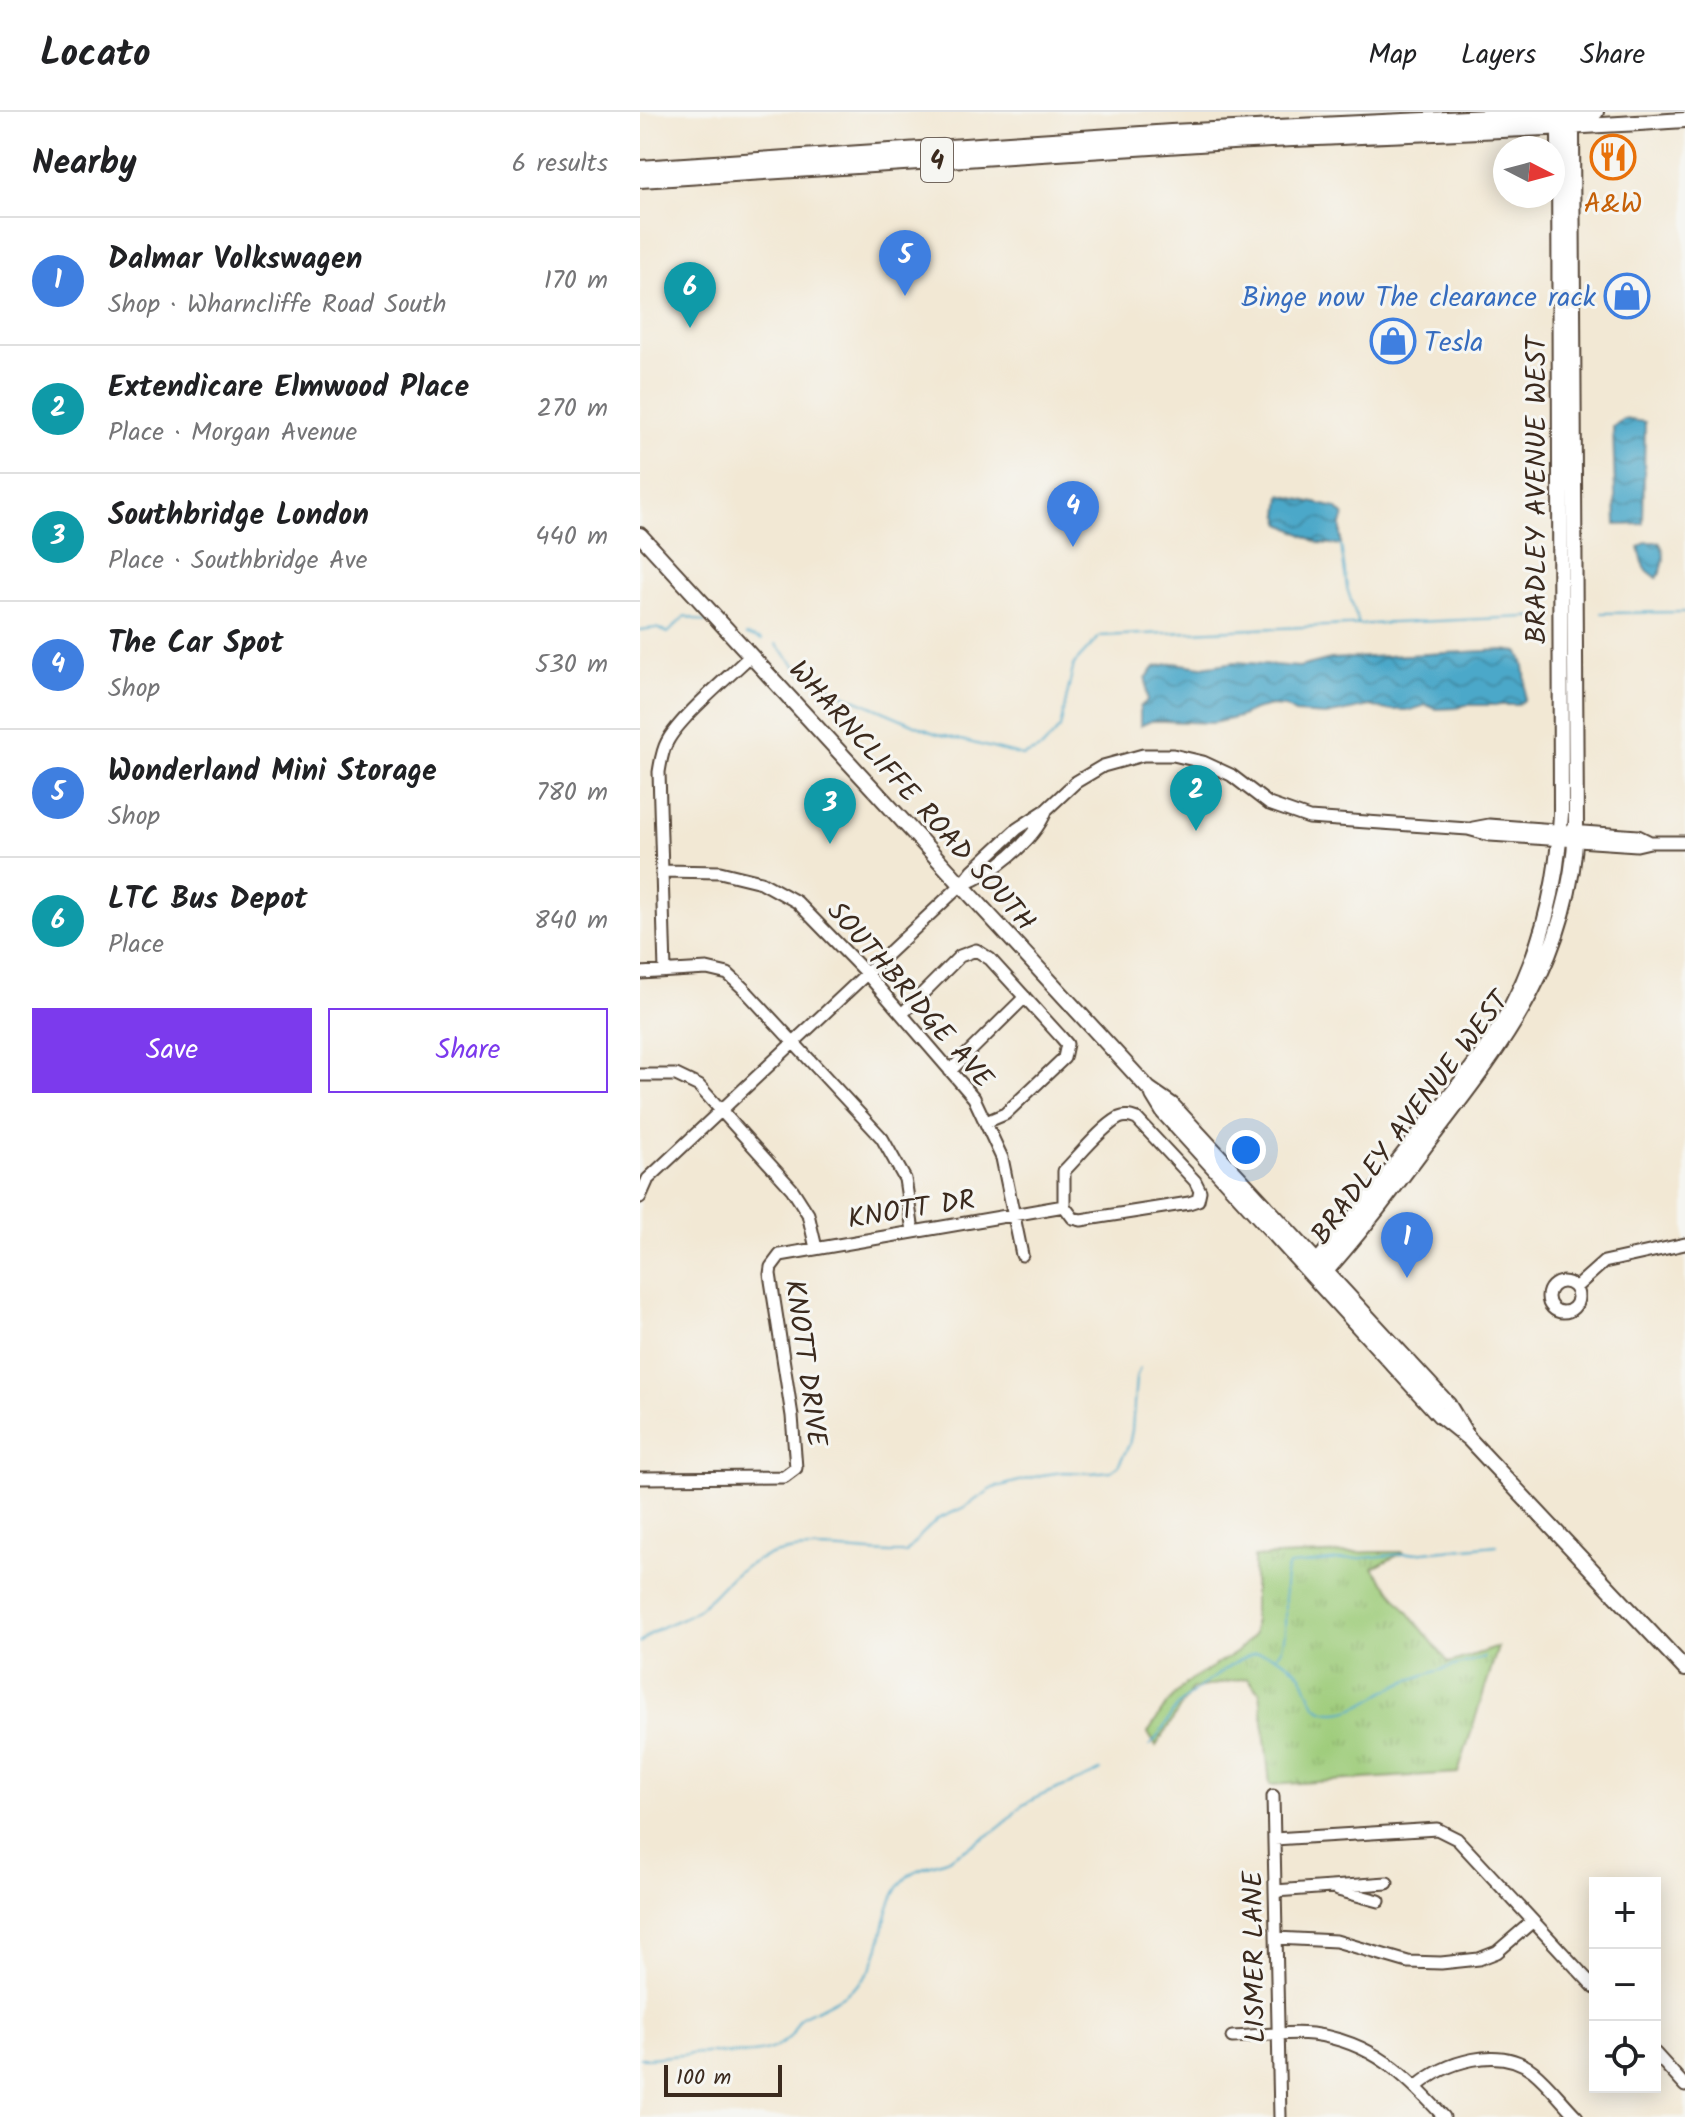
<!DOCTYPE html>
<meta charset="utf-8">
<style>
:root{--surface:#fff;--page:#f6f6f6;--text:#202124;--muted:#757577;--line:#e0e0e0;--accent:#7c3aed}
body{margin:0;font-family:Kalam,sans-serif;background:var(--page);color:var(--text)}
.controls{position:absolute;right:24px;bottom:24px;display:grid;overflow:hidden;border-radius:0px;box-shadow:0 4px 20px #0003}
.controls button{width:72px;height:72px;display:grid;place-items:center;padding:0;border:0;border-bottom:2px solid var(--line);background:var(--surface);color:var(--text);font:40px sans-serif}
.compass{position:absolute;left:853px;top:24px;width:72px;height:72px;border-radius:50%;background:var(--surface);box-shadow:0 4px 20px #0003;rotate:96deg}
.scale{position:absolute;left:24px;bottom:20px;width:118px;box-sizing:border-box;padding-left:8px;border:4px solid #3b2a1e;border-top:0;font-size:22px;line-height:28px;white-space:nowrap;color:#3b2a1e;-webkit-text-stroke:6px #f6f6f2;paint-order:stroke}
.you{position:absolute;left:606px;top:1038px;width:28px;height:28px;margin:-20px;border:6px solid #fff;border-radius:50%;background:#1a73e8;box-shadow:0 0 0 12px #1a73e833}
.badge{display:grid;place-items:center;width:52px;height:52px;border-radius:50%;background:var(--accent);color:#fff;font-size:26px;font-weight:700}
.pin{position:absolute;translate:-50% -66px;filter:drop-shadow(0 2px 4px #0008)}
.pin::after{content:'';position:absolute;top:42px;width:28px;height:24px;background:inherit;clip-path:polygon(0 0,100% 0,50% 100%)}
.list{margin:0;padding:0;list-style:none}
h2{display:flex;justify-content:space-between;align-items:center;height:104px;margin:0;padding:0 32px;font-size:34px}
h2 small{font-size:26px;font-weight:400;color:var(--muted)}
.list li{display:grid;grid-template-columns:52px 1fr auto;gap:24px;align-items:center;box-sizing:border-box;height:128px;padding:0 32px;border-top:2px solid var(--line)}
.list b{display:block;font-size:30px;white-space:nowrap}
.list p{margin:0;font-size:26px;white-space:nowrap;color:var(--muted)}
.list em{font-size:26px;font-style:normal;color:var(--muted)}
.actions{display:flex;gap:16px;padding:24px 32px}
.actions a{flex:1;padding:18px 0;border:2px solid var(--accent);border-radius:0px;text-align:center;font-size:28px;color:var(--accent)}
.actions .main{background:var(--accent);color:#fff}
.icon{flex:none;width:44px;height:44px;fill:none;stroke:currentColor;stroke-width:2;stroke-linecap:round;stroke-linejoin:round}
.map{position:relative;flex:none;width:1045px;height:2005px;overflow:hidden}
header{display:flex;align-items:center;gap:48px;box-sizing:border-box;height:112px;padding:0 40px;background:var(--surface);border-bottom:2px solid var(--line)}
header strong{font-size:38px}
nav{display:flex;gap:44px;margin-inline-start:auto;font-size:28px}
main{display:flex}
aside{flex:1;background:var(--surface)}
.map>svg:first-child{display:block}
.grass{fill:url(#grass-tufts);stroke:#6c7b4c;stroke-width:2}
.water{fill:url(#water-waves);stroke:#436974;stroke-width:2}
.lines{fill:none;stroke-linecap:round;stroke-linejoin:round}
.stream{stroke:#4ba8c9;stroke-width:2}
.minor-casing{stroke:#564639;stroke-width:15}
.major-casing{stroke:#564639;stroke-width:18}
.minor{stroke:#fff;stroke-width:11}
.major{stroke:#fff;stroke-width:14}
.labels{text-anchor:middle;stroke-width:6;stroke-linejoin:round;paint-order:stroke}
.shield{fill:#f6f6f2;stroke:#73675e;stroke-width:2}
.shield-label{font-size:26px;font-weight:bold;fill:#3b2a1e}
.food-label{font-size:28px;fill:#c56008;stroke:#f6f6f2}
.shop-label{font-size:28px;fill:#366cbe;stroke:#f6f6f2;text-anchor:end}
.street-label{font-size:28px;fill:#3b2a1e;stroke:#f6f6f2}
</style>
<header>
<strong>Locato</strong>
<nav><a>Map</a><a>Layers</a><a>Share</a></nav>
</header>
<main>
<aside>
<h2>Nearby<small>6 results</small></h2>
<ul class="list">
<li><span class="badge" style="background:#3f7fe0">1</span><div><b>Dalmar Volkswagen</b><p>Shop · Wharncliffe Road South</p></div><em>170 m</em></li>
<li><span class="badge" style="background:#0f9aa8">2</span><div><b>Extendicare Elmwood Place</b><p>Place · Morgan Avenue</p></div><em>270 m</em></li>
<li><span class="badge" style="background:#0f9aa8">3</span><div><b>Southbridge London</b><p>Place · Southbridge Ave</p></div><em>440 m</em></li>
<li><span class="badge" style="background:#3f7fe0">4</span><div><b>The Car Spot</b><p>Shop</p></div><em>530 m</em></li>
<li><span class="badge" style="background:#3f7fe0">5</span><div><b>Wonderland Mini Storage</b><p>Shop</p></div><em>780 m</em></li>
<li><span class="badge" style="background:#0f9aa8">6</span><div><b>LTC Bus Depot</b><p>Place</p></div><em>840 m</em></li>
</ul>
<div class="actions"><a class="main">Save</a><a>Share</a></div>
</aside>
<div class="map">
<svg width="1045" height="2005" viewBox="0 0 1045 2005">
<defs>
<pattern id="grass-tufts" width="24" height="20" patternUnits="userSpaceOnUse" patternTransform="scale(2)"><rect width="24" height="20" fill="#9ecc7a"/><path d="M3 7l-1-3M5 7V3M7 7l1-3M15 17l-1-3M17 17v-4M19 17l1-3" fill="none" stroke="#89af69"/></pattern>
<pattern id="water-waves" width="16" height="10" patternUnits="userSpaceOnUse" patternTransform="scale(2)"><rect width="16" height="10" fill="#4ba8c9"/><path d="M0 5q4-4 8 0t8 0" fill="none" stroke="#4089a3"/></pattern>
</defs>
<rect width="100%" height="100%" fill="#f6f6f2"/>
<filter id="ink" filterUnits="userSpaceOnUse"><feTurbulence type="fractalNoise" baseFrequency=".0125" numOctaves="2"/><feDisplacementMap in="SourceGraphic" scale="16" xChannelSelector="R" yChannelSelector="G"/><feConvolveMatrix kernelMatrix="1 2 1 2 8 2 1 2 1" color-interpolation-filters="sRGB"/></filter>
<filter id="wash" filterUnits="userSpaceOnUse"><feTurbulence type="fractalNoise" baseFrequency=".006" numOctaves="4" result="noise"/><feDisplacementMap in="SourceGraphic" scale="32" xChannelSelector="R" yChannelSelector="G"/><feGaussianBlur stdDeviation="1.8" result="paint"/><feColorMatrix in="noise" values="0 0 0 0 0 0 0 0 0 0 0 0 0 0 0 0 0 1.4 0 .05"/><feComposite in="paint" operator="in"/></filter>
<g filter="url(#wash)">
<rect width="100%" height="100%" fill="#f2e8d4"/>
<path class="grass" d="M 732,1440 L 764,1440 L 733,1456 L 809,1551 L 858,1535 L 818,1661 L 630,1673 L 620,1580 L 607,1566 L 552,1577 L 516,1634 L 508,1621 L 526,1593 L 545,1572 L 597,1540 L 614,1522 L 614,1445 Z"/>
<path class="water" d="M 983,307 L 1005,310 L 1003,412 L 976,413 L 973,315 Z
M 641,383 L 696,396 L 704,404 L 701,412 L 701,433 L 679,431 L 642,412 L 639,403 Z
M 1007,430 L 1019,430 C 1027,441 1024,456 1017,466 L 1004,456 L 999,435 Z
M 863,538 L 878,540 C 887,551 886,574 884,588 L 878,593 L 825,593 L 817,596 L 797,597 L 786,593 L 771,598 L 747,598 L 730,594 L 686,603 L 655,601 L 645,595 L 631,594 L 614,598 L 599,605 L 573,611 L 524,609 L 511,609 L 500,614 L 500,595 L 507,589 L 506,566 L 515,555 L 534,551 L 562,555 L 596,550 L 659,555 L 691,547 Z"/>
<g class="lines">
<path class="stream" d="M 701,433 L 707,476 L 719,513
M 961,501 L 1045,500
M 0,518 L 16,516 L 28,521 L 45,504 L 65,510
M 106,523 L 122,528
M 136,532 L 162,561 L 205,583 L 294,621 L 383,644 L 402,636 L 420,616 L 434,552 L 460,524 L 908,504
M 0,1531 C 20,1510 36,1513 58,1497 C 74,1485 85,1467 103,1456 C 155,1423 210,1443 266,1441 L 281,1423 L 298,1407 L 325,1395 L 353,1376 L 402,1363 L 423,1360 L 451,1361 L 471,1359 L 478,1354 L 489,1333 L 492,1318 L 496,1266 L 500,1256
M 636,1544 C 654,1529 638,1477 649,1453 L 857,1433
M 509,1634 C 522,1623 526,1608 537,1595 C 548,1583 603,1541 618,1541 C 632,1540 652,1552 661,1563 C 670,1576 669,1602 696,1600 C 720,1599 740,1580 762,1571 C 789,1560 818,1554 844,1545
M 0,1946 C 24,1946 47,1941 70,1941 C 93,1941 119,1945 139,1933 C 157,1923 152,1915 162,1905 C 184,1893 214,1883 228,1861 C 246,1833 241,1790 266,1766 C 276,1755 297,1753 310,1746 C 327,1735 346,1727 361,1714 C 369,1708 375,1699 383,1693 C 406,1678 437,1672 461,1658"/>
</g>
</g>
<g filter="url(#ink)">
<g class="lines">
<g class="minor-casing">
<path id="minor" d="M 833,716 L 849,713 L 998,724 L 1010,730
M 23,759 L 80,760 L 121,770 L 157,790 L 226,861 L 334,986 L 362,1046 L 382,1143
M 322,773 C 353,761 393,730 406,699
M 25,859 L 19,660 C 21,649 22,639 27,630 C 40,605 89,565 111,543
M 0,861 L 67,857 L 88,862 L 103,876 L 242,1026 L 265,1067 L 273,1119
M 262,902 L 320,844 L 336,838 L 350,847 L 421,925 L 427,932 L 424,946 L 365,1002 L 346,1010
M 310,959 L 385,885
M 0,963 L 36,963 L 59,974 L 152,1077 L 168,1102 L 176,1136
M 0,1085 L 8,1067 L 320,774 L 333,758 L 377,717 L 406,698 L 436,670 L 463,654 L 503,643 L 533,643 L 563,650 L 591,663 L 629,692 L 669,706 L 828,717 L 850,723 L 997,733 L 1010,730 L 1045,730
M908 1185a15 15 0 1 1 30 0a15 15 0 1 1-30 0Z
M 935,1176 L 964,1150 L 1045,1132
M 0,1366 L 144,1365 L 156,1356 L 152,1304 L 130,1162 L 131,1155 L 140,1143 L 424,1094 L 433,1106 L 441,1108 L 549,1091 L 558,1088 L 560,1079 L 555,1069 L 497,1007 C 491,1005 486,1003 479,1006 C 461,1016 439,1044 424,1059 L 424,1094
M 633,1684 L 640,2005
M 634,1727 L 797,1717 L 817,1727 L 955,1876
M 698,1778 L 739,1789
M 635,1779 L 747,1771
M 636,1826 L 696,1829 L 768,1850 L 801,1851 L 839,1847 L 857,1840 L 893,1809
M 592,1925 C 618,1924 647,1919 672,1922 C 732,1930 765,1962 804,2005
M 1015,1941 L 1045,1974
M 776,1975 C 805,1950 859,1932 893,1959 C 909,1972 922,1990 937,2005"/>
</g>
<g class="major-casing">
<path id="major" d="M 0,56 L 531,20 L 956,0
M 0,68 C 191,56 382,42 574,31 C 731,22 888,19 1045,8
M 0,423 L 509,977 L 532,993 L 808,1292 L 829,1327
M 513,983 L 524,1001 L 799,1303 L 829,1327 L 1045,1557
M 677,1150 C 711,1111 741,1070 773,1030 C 797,999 823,970 845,938 C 894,867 917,787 921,702 L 919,17 L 925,1
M 686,1159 C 723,1118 755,1074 788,1030 C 864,931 930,848 936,717 L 932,16 L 925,1"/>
</g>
<use href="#minor" class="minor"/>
<use href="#major" class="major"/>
</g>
</g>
<defs>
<g id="restaurant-ring" transform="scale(2.3)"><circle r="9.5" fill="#f6f6f2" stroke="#e8710a" stroke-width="1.5"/><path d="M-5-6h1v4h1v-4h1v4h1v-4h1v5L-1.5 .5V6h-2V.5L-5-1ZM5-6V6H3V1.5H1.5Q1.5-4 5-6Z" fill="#e8710a"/></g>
<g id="shop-ring" transform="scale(2.3)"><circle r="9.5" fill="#f6f6f2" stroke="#3f7fe0" stroke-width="1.5"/><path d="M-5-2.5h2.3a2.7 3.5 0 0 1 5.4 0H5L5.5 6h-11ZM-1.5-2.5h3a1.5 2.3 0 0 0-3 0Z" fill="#3f7fe0"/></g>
</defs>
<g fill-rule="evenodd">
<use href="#restaurant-ring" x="973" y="45"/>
<use href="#shop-ring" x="987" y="184"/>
<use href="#shop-ring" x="753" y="229"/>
</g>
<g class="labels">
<rect class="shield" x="281" y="26" width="32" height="44" rx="6"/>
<g class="shield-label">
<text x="297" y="57">4</text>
</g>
<g class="food-label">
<text x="973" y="100">A&amp;W</text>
</g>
<g class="shop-label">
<text x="956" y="194">Binge now The clearance rack</text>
<text x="784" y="239" text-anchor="start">Tesla</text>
</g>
<g class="street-label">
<text transform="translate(895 378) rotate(-90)" y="10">BRADLEY AVENUE WEST</text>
<text transform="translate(273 683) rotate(48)" y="10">WHARNCLIFFE ROAD SOUTH</text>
<text transform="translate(271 882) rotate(49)" y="10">SOUTHBRIDGE AVE</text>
<text transform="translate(769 1005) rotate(-53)" y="10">BRADLEY AVENUE WEST</text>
<text transform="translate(271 1096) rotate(-9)" y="10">KNOTT DR</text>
<text transform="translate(167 1251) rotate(82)" y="10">KNOTT DRIVE</text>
<text transform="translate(613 1845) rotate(-91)" y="10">LISMER LANE</text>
</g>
</g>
</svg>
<div class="controls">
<button>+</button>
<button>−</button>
<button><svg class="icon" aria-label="locate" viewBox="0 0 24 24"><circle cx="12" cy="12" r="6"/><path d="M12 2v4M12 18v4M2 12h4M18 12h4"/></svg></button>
</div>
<svg class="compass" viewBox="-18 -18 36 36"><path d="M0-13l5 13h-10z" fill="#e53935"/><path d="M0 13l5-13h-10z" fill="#757577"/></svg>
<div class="scale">100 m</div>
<div class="you"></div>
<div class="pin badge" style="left:767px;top:1166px;background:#3f7fe0">1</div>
<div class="pin badge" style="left:556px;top:719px;background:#0f9aa8">2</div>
<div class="pin badge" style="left:190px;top:732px;background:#0f9aa8">3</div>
<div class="pin badge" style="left:433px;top:435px;background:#3f7fe0">4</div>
<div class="pin badge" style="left:265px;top:184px;background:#3f7fe0">5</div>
<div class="pin badge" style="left:50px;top:216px;background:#0f9aa8">6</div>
</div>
</main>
